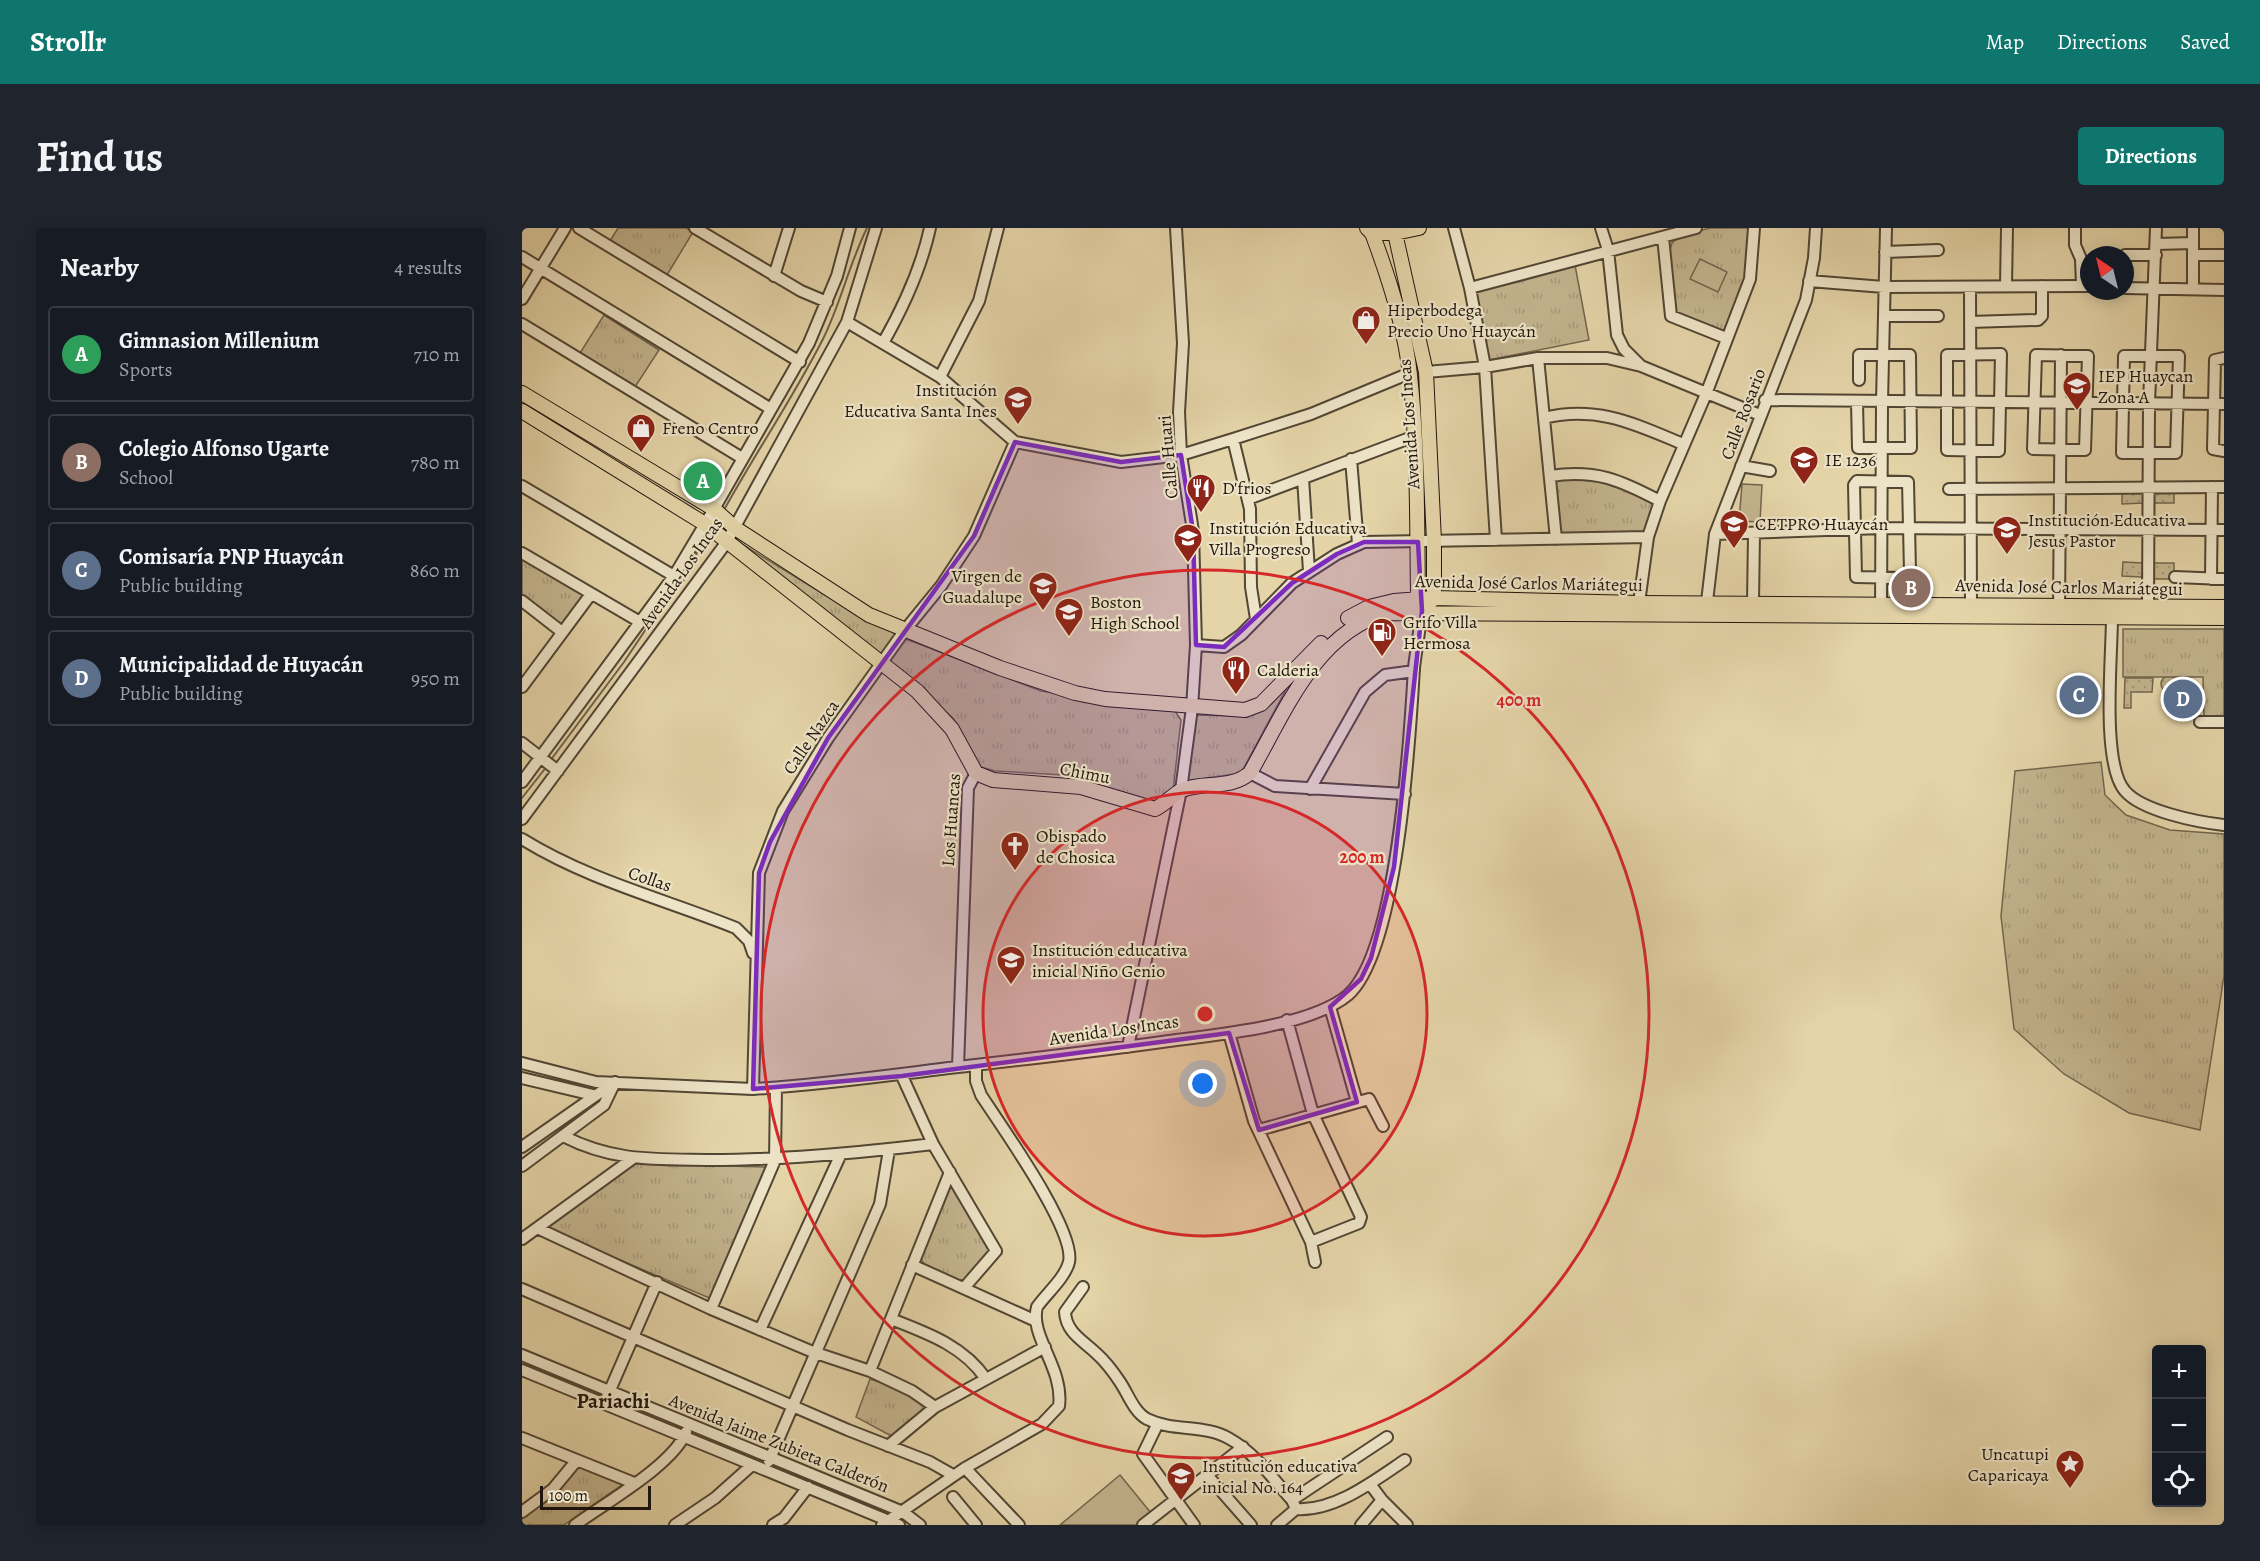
<!DOCTYPE html>
<meta charset="utf-8">
<style>
:root{--surface:#171b24;--page:#20242c;--text:#f1f3f6;--muted:#9ea1a6;--line:#363941;--accent:#0f766e}
body{margin:0;font-family:Alegreya,serif;background:var(--page);color:var(--text)}
.controls{position:absolute;right:18px;bottom:18px;display:grid;overflow:hidden;border-radius:6px;box-shadow:0 3px 15px #0003}
.controls button{width:54px;height:54px;display:grid;place-items:center;padding:0;border:0;border-bottom:2px solid var(--line);background:var(--surface);color:var(--text);font:30px sans-serif}
.compass{position:absolute;left:1558px;top:18px;width:54px;height:54px;border-radius:50%;background:var(--surface);box-shadow:0 3px 15px #0003;rotate:325deg}
.scale{position:absolute;left:18px;bottom:15px;width:111px;box-sizing:border-box;padding-left:6px;border:3px solid #21160d;border-top:0;font-size:16px;line-height:21px;white-space:nowrap;color:#21160d;-webkit-text-stroke:4px #ede3c6;paint-order:stroke}
.you{position:absolute;left:681px;top:856px;width:21px;height:21px;margin:-15px;border:4px solid #fff;border-radius:50%;background:#1a73e8;box-shadow:0 0 0 9px #1a73e833}
.badge{display:grid;place-items:center;width:39px;height:39px;border-radius:50%;background:var(--accent);color:#fff;font-size:20px;font-weight:700}
.pin{position:absolute;translate:-50% -50%;border:3px solid #fff;box-shadow:0 2px 6px #0006}
.list{margin:0;padding:0;list-style:none}
h2{display:flex;justify-content:space-between;align-items:center;height:78px;margin:0;padding:0 24px;font-size:26px}
h2 small{font-size:20px;font-weight:400;color:var(--muted)}
.list li{display:grid;grid-template-columns:39px 1fr auto;gap:18px;align-items:center;box-sizing:border-box;height:96px;margin:0 12px 12px;padding:0 12px;border:2px solid var(--line);border-radius:6px}
.list b{display:block;font-size:22px;white-space:nowrap}
.list p{margin:0;font-size:20px;white-space:nowrap;color:var(--muted)}
.list em{font-size:20px;font-style:normal;color:var(--muted)}
.icon{flex:none;width:33px;height:33px;fill:none;stroke:currentColor;stroke-width:2;stroke-linecap:round;stroke-linejoin:round}
.map{position:relative;flex:none;width:1702px;height:1297px;overflow:hidden;border-radius:6px}
header{display:flex;align-items:center;gap:36px;box-sizing:border-box;height:84px;padding:0 30px;background:var(--accent);color:#fff}
header strong{font-size:28px}
nav{display:flex;gap:33px;margin-inline-start:auto;font-size:21px}
.intro{display:flex;align-items:center;justify-content:space-between;box-sizing:border-box;height:144px;padding:0 36px}
h1{margin:0;font-size:42px}
.button{padding:15px 27px;border-radius:6px;background:var(--accent);color:#fff;font-size:21px;font-weight:700}
main{display:flex;gap:36px;padding:0 36px}
aside{flex:1;background:var(--surface);border-radius:6px;box-shadow:0 3px 15px #0003}
.map>svg:first-child{display:block}
.grass{fill:url(#grass-dots);stroke:#72654e;stroke-width:1.5}
.park{fill:url(#park-tufts);stroke:#72654e;stroke-width:1.5}
.pitch{fill:#c3b48e;stroke:#72654e;stroke-width:1.5}
.lines{fill:none;stroke-linecap:round;stroke-linejoin:round}
.stream{stroke:#6e614a;stroke-width:2}
.minor-casing{stroke:#524634;stroke-width:14}
.major-casing{stroke:#21160d;stroke-width:16}
.minor{stroke:#ede3c6;stroke-width:10}
.major{stroke:#e4d4a8;stroke-width:14}
.marked{fill:#7b2cbf;fill-opacity:0.2;stroke:#7b2cbf;stroke-width:4.5;stroke-linejoin:round}
.ring{fill:none;stroke:#d62828;stroke-width:3}
.labels{text-anchor:middle;stroke-width:4.5;stroke-linejoin:round;paint-order:stroke}
.poi-label{font-size:18px;fill:#21160d;stroke:#ede3c6;text-anchor:start}
.street-label{font-size:18px;fill:#21160d;stroke:#ede3c6}
.quarter-label{font-size:21px;font-weight:bold;fill:#21160d;stroke:#ede3c6}
.centre{fill:#d62828;stroke:#ede3c6;stroke-width:3}
.ring-label{font-size:18px;text-anchor:middle;font-weight:bold;fill:#d62828;stroke:#ede3c6;stroke-width:4.5;stroke-linejoin:round;paint-order:stroke}
</style>
<header>
<strong>Strollr</strong>
<nav><a>Map</a><a>Directions</a><a>Saved</a></nav>
</header>
<div class="intro"><h1>Find us</h1><a class="button">Directions</a></div>
<main>
<aside>
<h2>Nearby<small>4 results</small></h2>
<ul class="list">
<li><span class="badge" style="background:#2e9e5b">A</span><div><b>Gimnasion Millenium</b><p>Sports</p></div><em>710 m</em></li>
<li><span class="badge" style="background:#8d6e63">B</span><div><b>Colegio Alfonso Ugarte</b><p>School</p></div><em>780 m</em></li>
<li><span class="badge" style="background:#5c6f8a">C</span><div><b>Comisaría PNP Huaycán</b><p>Public building</p></div><em>860 m</em></li>
<li><span class="badge" style="background:#5c6f8a">D</span><div><b>Municipalidad de Huyacán</b><p>Public building</p></div><em>950 m</em></li>
</ul>
</aside>
<div class="map">
<svg width="1702" height="1297" viewBox="0 0 1702 1297">
<defs>
<pattern id="grass-dots" width="8" height="8" patternUnits="userSpaceOnUse" patternTransform="scale(1.5)"><rect width="8" height="8" fill="#c3b48e"/><path d="M2 2h.1M6 6h.1" fill="none" stroke="#a79a79" stroke-width="1.8" stroke-linecap="round"/></pattern>
<pattern id="park-tufts" width="24" height="20" patternUnits="userSpaceOnUse" patternTransform="scale(1.5)"><rect width="24" height="20" fill="#c3b48e"/><path d="M3 7l-1-3M5 7V3M7 7l1-3M15 17l-1-3M17 17v-4M19 17l1-3" fill="none" stroke="#a79a79"/></pattern>
</defs>
<rect width="100%" height="100%" fill="#e4d4a8"/>
<filter id="stains"><feTurbulence type="fractalNoise" baseFrequency=".00333" numOctaves="4"/><feColorMatrix values="0 0 0 0 .2 0 0 0 0 .09 0 0 0 0 .02 0 0 0 .5 -.17"/></filter>
<radialGradient id="worn" r=".72"><stop offset=".6" stop-color="#630" stop-opacity="0"/><stop offset="1" stop-color="#630" stop-opacity=".3"/></radialGradient>
<path class="grass" d="M 1622,262 L 1622,275 L 1600,276 L 1600,263 Z
M 1628,263 L 1652,263 L 1652,275 L 1628,275 Z
M 1601,334 L 1621,335 L 1620,349 L 1600,348 Z
M 1629,335 L 1652,335 L 1652,351 L 1629,351 Z
M1639 456a8 8 0 1 1 16 0a8 8 0 1 1-16 0Z
M 1603,450 L 1631,450 L 1630,464 L 1609,464 L 1609,480 L 1602,480 Z"/>
<path class="park" d="M 96,0 L 164,0 L 171,4 L 145,47 L 88,13 Z
M 1188,0 L 1230,0 L 1225,50 L 1201,104 L 1157,86 L 1151,81 L 1148,22 L 1150,15 L 1158,8 Z
M 1053,37 L 1067,112 L 967,132 L 953,63 Z
M 82,87 L 137,122 L 113,159 L 58,125 Z
M 1056,248 L 1088,253 L 1135,275 L 1124,307 L 1036,308 L 1031,252 Z
M 215,313 L 303,367 L 378,406 L 356,435 Z
M 0,330 L 64,367 L 40,400 L 0,369 Z
M 1601,401 L 1702,401 L 1702,488 L 1682,489 L 1681,449 L 1601,449 Z
M 384,411 L 519,463 L 653,483 L 659,492 L 651,563 L 644,571 L 630,574 L 541,547 L 473,543 L 459,539 L 431,490 L 367,437 L 367,430 Z
M 768,454 L 719,545 L 665,553 L 674,487 L 722,488 Z
M 1579,534 L 1583,567 L 1604,587 L 1648,602 L 1702,606 L 1702,748 L 1678,902 L 1607,885 L 1542,846 L 1492,801 L 1479,688 L 1493,543 Z
M 112,935 L 244,939 L 192,1072 L 23,1000 Z
M 430,955 L 468,1018 L 468,1023 L 444,1052 C 432,1053 404,1043 399,1031 Z
M 348,1151 L 382,1162 L 402,1176 L 403,1179 L 373,1210 L 334,1189 Z
M 56,1235 L 104,1254 L 42,1297 L 0,1297 L 0,1287 Z"/>
<path class="pitch" d="M 1178,31 L 1205,44 L 1196,64 L 1168,51 Z
M 1220,256 L 1240,257 L 1238,294 L 1217,293 Z
M 598,1247 L 629,1285 L 615,1297 L 538,1297 Z"/>
<g class="lines">
<path class="stream" d="M 202,282 C 234,224 271,170 301,111 C 319,75 327,36 345,0
M 28,533 L 102,434 L 140,377 L 167,346 L 176,322 L 188,305
M 0,570 L 25,538"/>
<g class="minor-casing">
<path id="minor" d="M 57,0 L 278,134
M 173,0 L 279,63 L 305,74
M 932,0 L 948,60 L 963,139 L 974,312
M 1079,0 L 1086,22 L 1095,107 L 1102,121 L 1118,137
M 1553,0 L 1553,17 L 1559,31 L 1560,57
M 1141,9 L 1149,88 L 1204,110
M 1634,16 L 1671,15
M 1363,24 L 1416,22
M 1603,27 L 1634,27
M 1671,27 L 1702,27
M 0,29 L 249,181
M 252,48 L 267,0
M 1287,53 L 1362,59 L 1567,58
M 1484,58 L 1485,0
M 1448,59 L 1449,383
M 948,60 L 1174,0
M 1603,60 L 1702,62
M 1671,61 L 1671,0
M 0,71 L 43,0
M 1362,88 L 1416,88
M 325,94 L 418,149 L 493,214 L 599,234 L 659,227 L 711,211 L 789,186 L 888,145
M 1448,94 L 1516,92 L 1520,88 L 1520,58
M 0,96 L 220,230
M 361,115 C 382,78 399,41 408,0
M 1479,126 L 1477,223 L 1425,222 L 1425,127 Z
M 1514,127 L 1566,128 L 1563,222 L 1511,221 Z
M 1602,128 L 1657,128 L 1654,225 L 1600,225 Z
M 1016,130 L 1034,311
M 1702,130 L 1693,132 L 1691,221 L 1702,223
M 904,144 L 963,139 L 1016,130 L 1085,130 L 1119,138 L 1238,187
M 418,149 L 457,73 L 476,0
M 1243,172 L 1702,176
M 1335,174 L 1336,220 L 1389,220 L 1388,127 L 1337,127 L 1337,152
M 1022,190 C 1075,177 1113,196 1161,216
M 711,211 L 728,281 L 729,359 L 734,391
M 829,231 L 836,316
M 1219,238 L 1248,243
M 1028,248 C 1074,241 1098,252 1138,273
M 781,250 L 787,343
M 1335,253 L 1386,254 L 1388,343 L 1383,350 L 1334,349 L 1332,257 Z
M 0,258 L 152,348
M 1427,261 L 1702,259
M 726,271 L 893,208
M 1193,306 L 1360,300 L 1702,302
M 0,325 L 118,394
M 1653,349 L 1702,351
M 1689,351 L 1690,259
M 0,373 L 40,404
M 1231,374 L 1232,306
M 1117,375 L 1126,309 L 1138,273 L 1184,166 L 1228,51 L 1232,0
M 1626,378 L 1627,175 L 1634,0
M 1184,382 L 1193,306 L 1284,72 L 1292,30 L 1294,0
M 1593,383 L 1590,389 C 1590,428 1579,536 1603,563 C 1620,583 1675,594 1702,597
M 1359,384 L 1360,174 L 1364,0
M 1537,385 L 1539,127
M 674,417 L 702,419 L 719,407 L 770,355 L 815,326 L 842,314 L 1126,309
M 0,459 L 69,366
M 1678,494 L 1702,494
M 0,515 L 36,543
M 728,545 L 753,558 L 883,566
M 0,554 L 152,348 L 192,281 L 287,115 L 315,48 L 328,0
M 788,561 L 843,464 L 863,447 L 892,443
M 0,591 L 204,315 L 325,94 L 354,0
M 0,611 C 66,652 142,671 214,700 L 227,713 L 231,725
M 808,779 L 835,874
M 765,792 L 791,886 L 839,989 L 837,995 L 789,1014
M 707,805 L 732,893 L 789,1014 L 793,1034
M 606,819 L 659,562 L 670,480 L 674,417 L 671,303 L 659,227 L 657,184 L 661,115 L 654,0
M 0,835 L 74,854 L 231,861 C 300,857 368,847 436,839 C 506,831 577,823 647,813 C 694,807 789,798 826,767 C 876,723 888,509 892,440 C 894,421 899,399 899,380
M 436,839 L 446,560 L 454,545
M 380,848 L 411,916 L 474,1023 L 442,1060
M 0,850 L 71,867
M 231,861 L 237,645 L 261,583 L 306,510 L 383,402 L 419,358 L 452,308 L 493,214
M 737,902 L 847,871 L 861,898
M 41,908 C 92,934 132,931 188,932 C 263,932 336,925 411,916
M 0,919 L 93,854
M 0,938 L 82,877 L 93,854
M 15,1000 L 189,1081 L 291,1124 L 348,1143 L 390,1163 L 413,1179
M 0,1011 L 110,931
M 390,1037 L 514,1093
M 561,1059 L 543,1084 C 544,1105 562,1113 575,1126 C 584,1134 592,1145 598,1154 C 606,1166 612,1184 625,1191 C 652,1204 683,1196 708,1211 C 733,1225 751,1251 770,1272 L 774,1281
M 0,1061 L 326,1202 L 408,1234 L 431,1247
M 189,1081 L 253,932 L 254,860
M 369,1091 C 405,1105 442,1118 464,1151
M 238,1102 L 318,928
M 0,1127 L 381,1284 L 398,1297
M 0,1142 L 377,1297
M 348,1143 L 428,944
M 85,1169 L 135,1054
M 636,1195 L 621,1226 L 672,1297
M 0,1210 L 112,1255
M 366,1218 L 413,1179 L 523,1119
M 247,1233 L 358,976 L 367,922
M 443,1240 L 497,1297
M 686,1248 L 729,1297
M 848,1256 L 860,1272 L 885,1297
M 431,1269 L 454,1297
M 770,1272 L 865,1209
M 0,1284 L 31,1261 L 55,1232
M 53,1297 C 83,1275 151,1237 164,1204
M 153,1297 L 193,1270 L 230,1237
M 251,1297 L 262,1290 L 286,1259
M 360,1297 L 443,1240 L 520,1196 L 537,1178 C 542,1140 507,1108 515,1079 C 524,1066 543,1050 547,1034 C 554,1002 479,898 459,867 L 454,853 L 454,838
M 621,1297 L 721,1219
M 755,1297 L 774,1281 C 812,1284 852,1253 883,1232
M 839,1297 L 860,1272"/>
</g>
<g class="major-casing">
<path id="major" d="M 845,0 L 850,5 L 873,5 L 897,0
M 850,5 C 867,50 883,99 888,147 C 896,221 895,297 896,371
M 873,5 L 904,144 L 912,313 L 912,370 L 907,375
M 0,165 L 192,281 L 213,300 L 347,387 L 478,440 L 553,465 L 583,471 L 723,482 L 739,476 L 799,415
M 0,183 L 183,296 L 395,463 L 430,501 L 454,545 L 471,552 L 559,559 L 633,581 C 642,577 653,565 660,562 C 683,553 708,562 728,545 C 762,486 793,405 864,385 L 1702,390
M 826,390 L 847,379 L 872,373 L 912,370 L 1117,375 L 1702,379"/>
</g>
<use href="#minor" class="minor"/>
<use href="#major" class="major"/>
</g>
<path class="marked" d="M 493,214 L 599,234 L 659,227 L 671,303 L 674,417 L 702,419 L 770,355 L 815,326 L 842,314 L 896,314 L 900,383 L 872,639 L 849,730 L 839,751 L 808,779 L 835,874 L 737,902 L 707,805 L 380,848 L 231,861 L 237,645 L 248,614 L 306,510 L 452,308 Z"/>
<circle cx="683" cy="786" r="222" fill="#d62828" fill-opacity=".12"/>
<g class="ring">
<circle cx="683" cy="786" r="222"/>
<circle cx="683" cy="786" r="444"/>
</g>
<defs>
<g id="shop-pin" transform="scale(1.5)"><path d="M0 17L-7.5 6A9.5 9.5 0 1 1 7.5 6Z" fill="#8f2418" stroke="#ede3c6"/><path d="M-5-2.5h2.3a2.7 3.5 0 0 1 5.4 0H5L5.5 6h-11ZM-1.5-2.5h3a1.5 2.3 0 0 0-3 0Z" fill="#fff"/></g>
<g id="school-pin" transform="scale(1.5)"><path d="M0 17L-7.5 6A9.5 9.5 0 1 1 7.5 6Z" fill="#8f2418" stroke="#ede3c6"/><path d="M0-5L7-2L0 1L-7-2ZM-4 1L0 2.5L4 1V4Q0 6-4 4Z" fill="#fff"/></g>
<g id="restaurant-pin" transform="scale(1.5)"><path d="M0 17L-7.5 6A9.5 9.5 0 1 1 7.5 6Z" fill="#8f2418" stroke="#ede3c6"/><path d="M-5-6h1v4h1v-4h1v4h1v-4h1v5L-1.5 .5V6h-2V.5L-5-1ZM5-6V6H3V1.5H1.5Q1.5-4 5-6Z" fill="#fff"/></g>
<g id="university-pin" transform="scale(1.5)"><path d="M0 17L-7.5 6A9.5 9.5 0 1 1 7.5 6Z" fill="#8f2418" stroke="#ede3c6"/><path d="M0-5L7-2L0 1L-7-2ZM-4 1L0 2.5L4 1V4Q0 6-4 4Z" fill="#fff"/></g>
<g id="fuel-pin" transform="scale(1.5)"><path d="M0 17L-7.5 6A9.5 9.5 0 1 1 7.5 6Z" fill="#8f2418" stroke="#ede3c6"/><path d="M-5.5-6h7V0h2V4h1.3V-2.5L3-4.5l.8-.8L6-3V5H2.5V1h-1V6h-7ZM-4.2-4.7v3.2H.2V-4.7Z" fill="#fff"/></g>
<g id="church-pin" transform="scale(1.5)"><path d="M0 17L-7.5 6A9.5 9.5 0 1 1 7.5 6Z" fill="#8f2418" stroke="#ede3c6"/><path d="M-1.2-6h2.4v3.5h3.3v2.4h-3.3V6h-2.4V-.1h-3.3v-2.4h3.3Z" fill="#fff"/></g>
<g id="sight-pin" transform="scale(1.5)"><path d="M0 17L-7.5 6A9.5 9.5 0 1 1 7.5 6Z" fill="#8f2418" stroke="#ede3c6"/><path d="M0-6L1.8-2.2L6-1.7L2.9 1.2L3.7 5.4L0 3.3L-3.7 5.4L-2.9 1.2L-6-1.7L-1.8-2.2Z" fill="#fff"/></g>
</defs>
<g fill-rule="evenodd">
<use href="#shop-pin" x="844" y="92"/>
<use href="#school-pin" x="1555" y="158"/>
<use href="#school-pin" x="496" y="172"/>
<use href="#shop-pin" x="119" y="200"/>
<use href="#school-pin" x="1282" y="232"/>
<use href="#restaurant-pin" x="679" y="260"/>
<use href="#university-pin" x="1212" y="296"/>
<use href="#school-pin" x="1485" y="302"/>
<use href="#school-pin" x="666" y="310"/>
<use href="#school-pin" x="521" y="358"/>
<use href="#school-pin" x="547" y="384"/>
<use href="#fuel-pin" x="860" y="404"/>
<use href="#restaurant-pin" x="714" y="442"/>
<use href="#church-pin" x="493" y="618"/>
<use href="#school-pin" x="489" y="732"/>
<use href="#sight-pin" x="1548" y="1236"/>
<use href="#school-pin" x="659" y="1248"/>
</g>
<g class="labels">
<g class="poi-label">
<text x="865" y="88">Hiperbodega<tspan x="865" dy="21">Precio Uno Huaycán</tspan></text>
<text x="1576" y="154">IEP Huaycan<tspan x="1576" dy="21">Zona A</tspan></text>
<text x="475" y="168" text-anchor="end">Institución<tspan x="475" dy="21">Educativa Santa Ines</tspan></text>
<text x="140" y="206">Freno Centro</text>
<text x="1303" y="238">IE 1236</text>
<text x="700" y="266">D'frios</text>
<text x="1506" y="298">Institución Educativa<tspan x="1506" dy="21">Jesus Pastor</tspan></text>
<text x="1233" y="302">CETPRO Huaycán</text>
<text x="687" y="306">Institución Educativa<tspan x="687" dy="21">Villa Progreso</tspan></text>
<text x="500" y="354" text-anchor="end">Virgen de<tspan x="500" dy="21">Guadalupe</tspan></text>
<text x="568" y="380">Boston<tspan x="568" dy="21">High School</tspan></text>
<text x="881" y="400">Grifo Villa<tspan x="881" dy="21">Hermosa</tspan></text>
<text x="735" y="448">Calderia</text>
<text x="514" y="614">Obispado<tspan x="514" dy="21">de Chosica</tspan></text>
<text x="510" y="728">Institución educativa<tspan x="510" dy="21">inicial Niño Genio</tspan></text>
<text x="1527" y="1232" text-anchor="end">Uncatupi<tspan x="1527" dy="21">Caparicaya</tspan></text>
<text x="680" y="1244">Institución educativa<tspan x="680" dy="21">inicial No. 164</tspan></text>
</g>
<g class="street-label">
<text transform="translate(1221 186) rotate(-69)" y="6">Calle Rosario</text>
<text transform="translate(887 196) rotate(-94)" y="6">Avenida Los Incas</text>
<text transform="translate(646 229) rotate(-95)" y="6">Calle Huari</text>
<text transform="translate(159 345) rotate(-55)" y="6">Avenida Los Incas</text>
<text transform="translate(1007 355) rotate(1)" y="6">Avenida José Carlos Mariátegui</text>
<text transform="translate(1547 359) rotate(1)" y="6">Avenida José Carlos Mariátegui</text>
<text transform="translate(289 509) rotate(-56)" y="6">Calle Nazca</text>
<text transform="translate(563 545) rotate(11)" y="6">Chimu</text>
<text transform="translate(429 592) rotate(-86)" y="6">Los Huancas</text>
<text transform="translate(128 651) rotate(19)" y="6">Collas</text>
<text transform="translate(592 802) rotate(-8)" y="6">Avenida Los Incas</text>
<text transform="translate(257 1215) rotate(22)" y="6">Avenida Jaime Zubieta Calderón</text>
</g>
<g class="quarter-label">
<text x="91" y="1180">Pariachi</text>
</g>
</g>
<circle cx="683" cy="786" r="9" class="centre"/>
<g class="ring-label">
<text x="997" y="478">400 m</text>
<text x="840" y="635">200 m</text>
</g>
<rect width="100%" height="100%" filter="url(#stains)"/>
<rect width="100%" height="100%" fill="url(#worn)"/>
</svg>
<div class="controls">
<button>+</button>
<button>−</button>
<button><svg class="icon" aria-label="locate" viewBox="0 0 24 24"><circle cx="12" cy="12" r="6"/><path d="M12 2v4M12 18v4M2 12h4M18 12h4"/></svg></button>
</div>
<svg class="compass" viewBox="-18 -18 36 36"><path d="M0-13l5 13h-10z" fill="#e53935"/><path d="M0 13l5-13h-10z" fill="#9ea1a6"/></svg>
<div class="scale">100 m</div>
<div class="you"></div>
<div class="pin badge" style="left:181px;top:253px;background:#2e9e5b">A</div>
<div class="pin badge" style="left:1389px;top:360px;background:#8d6e63">B</div>
<div class="pin badge" style="left:1557px;top:467px;background:#5c6f8a">C</div>
<div class="pin badge" style="left:1661px;top:471px;background:#5c6f8a">D</div>
</div>
</main>
